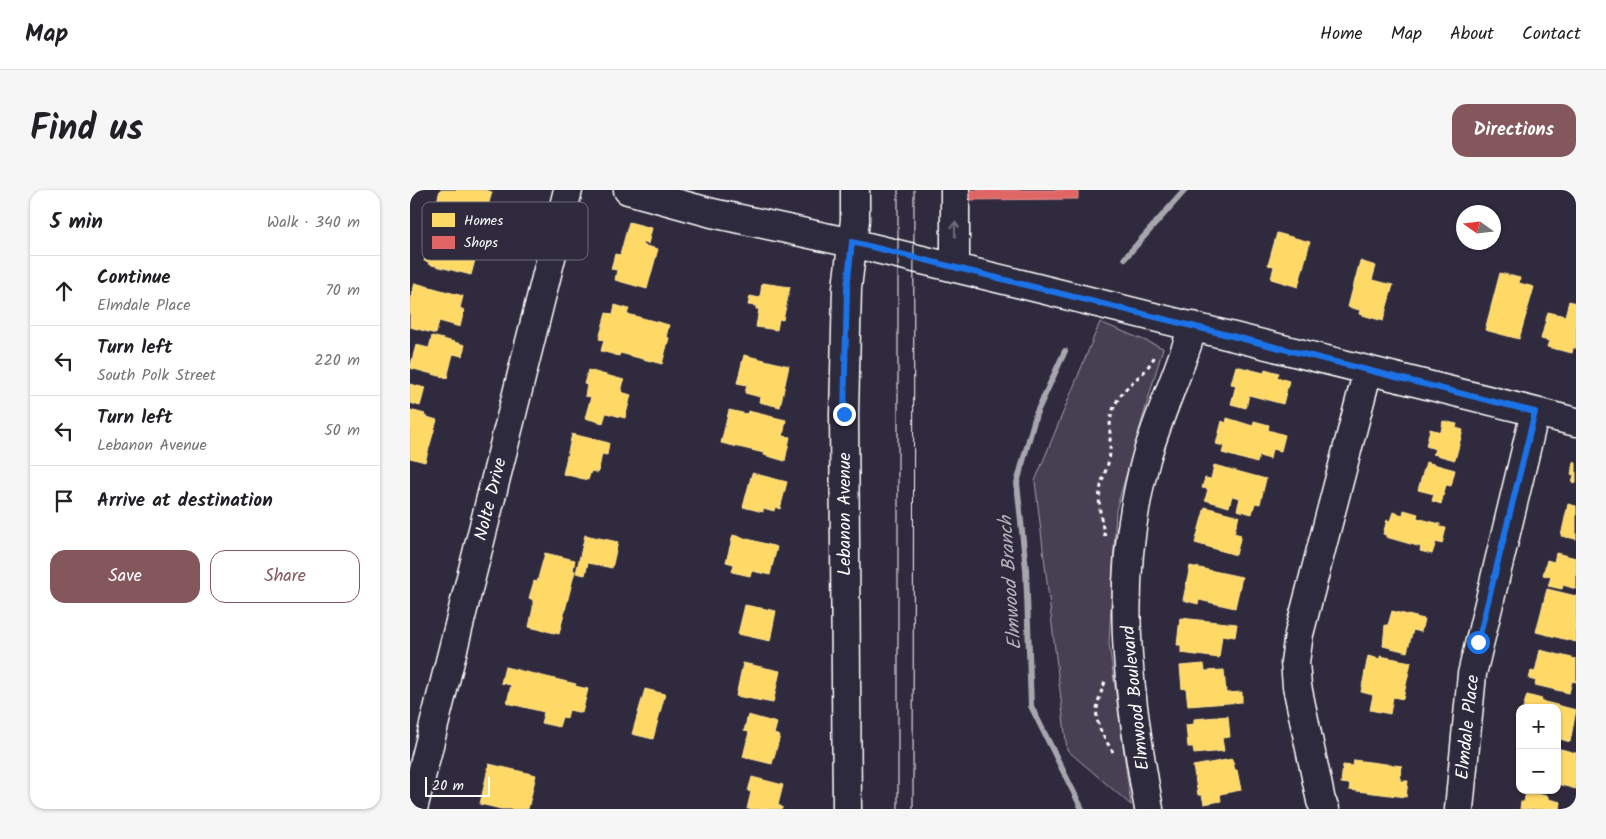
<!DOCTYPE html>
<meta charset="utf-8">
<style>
:root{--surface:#fff;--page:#f6f6f6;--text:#202124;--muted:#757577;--line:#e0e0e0;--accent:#84575d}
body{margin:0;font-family:Kalam,sans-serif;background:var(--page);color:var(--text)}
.controls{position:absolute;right:15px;bottom:15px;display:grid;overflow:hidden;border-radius:10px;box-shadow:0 1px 4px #0004}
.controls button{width:45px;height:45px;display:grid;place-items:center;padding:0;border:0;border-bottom:1px solid var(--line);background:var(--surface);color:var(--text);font:25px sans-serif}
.compass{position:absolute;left:1046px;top:15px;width:45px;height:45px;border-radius:50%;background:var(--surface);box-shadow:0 1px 4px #0004;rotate:284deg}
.scale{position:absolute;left:15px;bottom:12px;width:65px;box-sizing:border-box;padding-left:5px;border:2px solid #fff;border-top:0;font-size:14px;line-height:18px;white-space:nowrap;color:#fff;-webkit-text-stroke:4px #2f2a3d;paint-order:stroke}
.stop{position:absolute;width:15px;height:15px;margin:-11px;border:4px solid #1a73e8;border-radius:50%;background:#fff}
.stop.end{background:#1a73e8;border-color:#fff;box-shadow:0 1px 5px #0008}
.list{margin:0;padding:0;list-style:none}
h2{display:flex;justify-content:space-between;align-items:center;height:65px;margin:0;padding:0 20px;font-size:21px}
h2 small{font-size:16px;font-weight:400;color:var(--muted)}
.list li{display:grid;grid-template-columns:32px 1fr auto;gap:15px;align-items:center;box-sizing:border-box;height:70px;padding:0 20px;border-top:1px solid var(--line)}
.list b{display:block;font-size:19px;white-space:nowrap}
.list p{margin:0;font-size:16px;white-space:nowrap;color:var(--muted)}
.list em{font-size:16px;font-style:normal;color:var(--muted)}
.actions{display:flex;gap:10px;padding:15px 20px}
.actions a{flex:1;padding:11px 0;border:1px solid var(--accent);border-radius:15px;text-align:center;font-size:18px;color:var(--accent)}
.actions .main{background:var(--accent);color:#fff}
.icon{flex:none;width:28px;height:28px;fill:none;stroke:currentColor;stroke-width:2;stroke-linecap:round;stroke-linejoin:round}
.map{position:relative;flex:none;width:1166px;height:619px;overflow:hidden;border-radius:15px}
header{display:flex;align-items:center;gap:30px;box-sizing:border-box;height:70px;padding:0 25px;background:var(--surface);border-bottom:1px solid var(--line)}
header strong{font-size:24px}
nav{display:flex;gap:28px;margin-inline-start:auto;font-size:18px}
.intro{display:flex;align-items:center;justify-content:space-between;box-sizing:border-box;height:120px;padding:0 30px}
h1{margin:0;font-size:35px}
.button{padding:12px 22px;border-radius:15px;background:var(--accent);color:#fff;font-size:18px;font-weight:700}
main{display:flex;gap:30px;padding:0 30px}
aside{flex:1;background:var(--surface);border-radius:15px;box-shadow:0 1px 4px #0004}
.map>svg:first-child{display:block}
.green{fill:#464152;stroke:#a2a0a8}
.homes{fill:#ffd966;stroke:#ffe494}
.shops{fill:#e06666;stroke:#e99494}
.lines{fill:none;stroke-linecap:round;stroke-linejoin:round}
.stream{stroke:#a7a6ad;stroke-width:6}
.minor-casing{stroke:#fff;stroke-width:31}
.path{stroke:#fff;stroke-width:3;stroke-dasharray:4 4;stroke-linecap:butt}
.minor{stroke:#2f2a3d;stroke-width:28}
.tram{stroke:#fff;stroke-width:1}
.oneway{stroke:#6d6a77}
.route{stroke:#1a73e8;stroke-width:6}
.labels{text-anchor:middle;stroke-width:5;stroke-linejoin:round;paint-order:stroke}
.street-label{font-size:18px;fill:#fff;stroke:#2f2a3d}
.water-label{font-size:19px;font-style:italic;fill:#b6b4bb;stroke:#2f2a3d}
.key{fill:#2f2a3d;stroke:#6d6a77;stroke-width:1}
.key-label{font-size:14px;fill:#fff}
</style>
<header>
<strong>Map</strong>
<nav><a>Home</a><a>Map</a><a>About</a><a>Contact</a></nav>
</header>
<div class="intro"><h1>Find us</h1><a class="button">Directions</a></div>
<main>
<aside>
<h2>5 min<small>Walk · 340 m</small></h2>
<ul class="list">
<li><svg class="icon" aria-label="ahead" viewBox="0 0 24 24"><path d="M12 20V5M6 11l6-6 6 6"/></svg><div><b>Continue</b><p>Elmdale Place</p></div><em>70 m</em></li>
<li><svg class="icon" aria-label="left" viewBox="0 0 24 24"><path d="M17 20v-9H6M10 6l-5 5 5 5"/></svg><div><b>Turn left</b><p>South Polk Street</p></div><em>220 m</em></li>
<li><svg class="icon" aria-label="left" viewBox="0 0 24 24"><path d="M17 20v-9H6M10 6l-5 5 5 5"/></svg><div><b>Turn left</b><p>Lebanon Avenue</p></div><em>50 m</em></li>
<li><svg class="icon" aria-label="arrive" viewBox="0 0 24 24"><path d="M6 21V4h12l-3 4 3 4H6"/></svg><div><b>Arrive at destination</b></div></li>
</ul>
<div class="actions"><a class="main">Save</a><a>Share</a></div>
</aside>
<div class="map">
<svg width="1166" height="619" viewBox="0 0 1166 619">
<rect width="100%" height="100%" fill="#2f2a3d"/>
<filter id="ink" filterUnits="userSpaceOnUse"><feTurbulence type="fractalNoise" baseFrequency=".02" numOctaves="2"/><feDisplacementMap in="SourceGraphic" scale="10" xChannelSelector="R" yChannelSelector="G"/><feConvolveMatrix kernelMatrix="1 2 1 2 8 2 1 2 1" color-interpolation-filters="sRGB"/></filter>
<g filter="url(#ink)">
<path class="green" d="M 690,132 L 753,158 L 706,320 L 699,453 L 721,615 L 657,560 L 625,291 Z"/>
<path class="homes" d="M 30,0 L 75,0 L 82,2 L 78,16 L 67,13 L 63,29 L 57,28 L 53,40 L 22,31 Z
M 219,32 L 242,38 L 238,54 L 233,52 L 232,55 L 248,59 L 237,99 L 205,90 L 207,80 L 201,79 L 205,64 L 210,65 Z
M 867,43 L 900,52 L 888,97 L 861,89 L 864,76 L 858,75 Z
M 27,44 L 69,55 L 61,85 L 18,74 L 19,72 L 14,71 L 21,47 L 25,48 Z
M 950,71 L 966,76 L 962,90 L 983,95 L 973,131 L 949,124 L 950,120 L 938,117 Z
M 1090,83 L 1110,88 L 1109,93 L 1124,97 L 1109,149 L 1075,140 Z
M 5,93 L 53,106 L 50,118 L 54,120 L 50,137 L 29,131 L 26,144 L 0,137 L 0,111 Z
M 352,93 L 380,97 L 373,130 L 369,129 L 367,140 L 346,137 L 349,119 L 346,119 L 346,116 L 338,115 L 340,106 L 350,108 Z
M 1159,111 L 1166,113 L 1166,158 L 1163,158 L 1162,163 L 1137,157 L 1139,151 L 1131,149 L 1138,122 L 1155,126 Z
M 205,115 L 219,119 L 217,124 L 259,135 L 256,147 L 259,148 L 252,174 L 210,163 L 209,166 L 191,161 L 194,150 L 189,149 L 196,123 L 203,124 Z
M 22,146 L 55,155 L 52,166 L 43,164 L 37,188 L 0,178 L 6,155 L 19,158 Z
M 334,165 L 379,176 L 370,217 L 349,212 L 350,207 L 335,203 L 337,195 L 327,193 Z
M 826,176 L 854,183 L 855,179 L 869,183 L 867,187 L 879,191 L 873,214 L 839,205 L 836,218 L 821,214 L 826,195 L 821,194 Z
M 178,180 L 214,190 L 211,202 L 221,205 L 215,228 L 196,223 L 193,233 L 175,228 L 181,207 L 175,206 L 177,195 L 174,194 Z
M 0,194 L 15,198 L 10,216 L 0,213 Z
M 0,220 L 15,224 L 14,226 L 27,230 L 15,272 L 0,268 Z
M 319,220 L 337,224 L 338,221 L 376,230 L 373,246 L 380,247 L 375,271 L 354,265 L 354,263 L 311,253 Z
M 817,228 L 843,236 L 844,231 L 859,235 L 858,240 L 875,245 L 871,261 L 862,259 L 860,269 L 849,266 L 847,273 L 812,263 L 814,256 L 806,254 L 812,231 L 816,233 Z
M 1033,231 L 1047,234 L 1046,238 L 1053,240 L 1045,270 L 1023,264 L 1025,259 L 1016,256 L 1020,239 L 1031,242 Z
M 162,244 L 199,253 L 197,265 L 192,264 L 188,283 L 181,281 L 178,290 L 153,284 Z
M 1016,272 L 1045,280 L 1041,296 L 1036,295 L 1031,314 L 1022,311 L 1024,304 L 1008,300 Z
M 1164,272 L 1166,273 L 1166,293 L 1162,292 L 1164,285 L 1161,284 Z
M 804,275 L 856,289 L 850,314 L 845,313 L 842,324 L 827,320 L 830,308 L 822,306 L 819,317 L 795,310 L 798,299 L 792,298 L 795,288 L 801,289 Z
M 342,283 L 377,292 L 370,319 L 365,317 L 364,321 L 353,318 L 353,322 L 333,317 Z
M 1158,314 L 1166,316 L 1166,349 L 1151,346 Z
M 795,317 L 829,326 L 824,343 L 831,345 L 826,365 L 785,353 Z
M 994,320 L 1008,324 L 1007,328 L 1030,334 L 1030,337 L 1036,338 L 1032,354 L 1026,352 L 1022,364 L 1010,361 L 1011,357 L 976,347 L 976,345 L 973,344 L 977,330 L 980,331 L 983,322 L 993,325 Z
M 175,345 L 208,352 L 202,378 L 178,373 L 175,385 L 166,383 Z
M 323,345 L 367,357 L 360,385 L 342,381 L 340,386 L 322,382 L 324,374 L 316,372 Z
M 135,363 L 165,370 L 163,380 L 165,381 L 149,444 L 119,437 L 123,418 L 123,410 L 119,408 L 124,391 L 127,392 Z
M 1146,363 L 1166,368 L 1166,399 L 1153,395 L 1152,399 L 1138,396 L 1141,387 L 1133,385 L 1137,370 L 1144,372 Z
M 780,376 L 832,387 L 825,418 L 789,410 L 788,414 L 773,410 Z
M 1137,399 L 1166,406 L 1166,452 L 1126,442 Z
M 335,415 L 366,421 L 360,451 L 328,444 Z
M 982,421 L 1014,429 L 1011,442 L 1003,440 L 997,462 L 973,456 L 975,435 L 978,435 Z
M 770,428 L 827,434 L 825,447 L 812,445 L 809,468 L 771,463 L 771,455 L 767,455 Z
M 1130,460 L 1166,469 L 1166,492 L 1162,491 L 1159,503 L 1125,495 L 1126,491 L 1119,489 L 1121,481 L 1125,482 Z
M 958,466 L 970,469 L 970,466 L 1001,472 L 993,509 L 983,507 L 980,524 L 960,520 L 963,505 L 951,502 Z
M 333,473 L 370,481 L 363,513 L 326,506 Z
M 794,474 L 795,481 L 814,480 L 816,503 L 832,502 L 832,512 L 778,516 L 776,498 L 772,499 L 770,476 Z
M 95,477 L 166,494 L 165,496 L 178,499 L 172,523 L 159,520 L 157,528 L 152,527 L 149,537 L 131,533 L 134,522 L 97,513 L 101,495 L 91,493 Z
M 235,499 L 255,504 L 243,549 L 222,544 Z
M 1117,505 L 1132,509 L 1131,511 L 1166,520 L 1160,552 L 1147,548 L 1147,518 L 1113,518 Z
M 338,525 L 367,533 L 364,544 L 370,546 L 362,574 L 333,567 L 339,542 L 334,541 Z
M 818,526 L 820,547 L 812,548 L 814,561 L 784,564 L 783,557 L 778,557 L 776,535 L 784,534 L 784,529 Z
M 1147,558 L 1166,563 L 1166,599 L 1147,594 Z
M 822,569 L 825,580 L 827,580 L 831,600 L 810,604 L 811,611 L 794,614 L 792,605 L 788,605 L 783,576 Z
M 944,570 L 992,576 L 990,591 L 998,591 L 996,607 L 939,600 L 940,594 L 931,593 L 933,575 L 943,576 Z
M 79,574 L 126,585 L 118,619 L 91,619 L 70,614 Z
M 342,587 L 373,595 L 368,615 L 372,617 L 372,619 L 337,619 L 341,602 L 338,601 Z
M 1116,602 L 1138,606 L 1138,609 L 1151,612 L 1150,619 L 1110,619 L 1111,612 L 1114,612 Z"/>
<path class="shops" d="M 553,0 L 668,0 L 668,9 L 553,10 Z"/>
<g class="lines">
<path class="stream" d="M 715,68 L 775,0
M 655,161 L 626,224 L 607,293 L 616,379 L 621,516 L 672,619"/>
<g class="minor-casing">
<path id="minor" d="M 218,0 L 302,23 L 442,53 L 611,94 L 1166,232
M 545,78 L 545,0
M 3,619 L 158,0
M 437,619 L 434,224 L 437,98 L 445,30 L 445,0
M 739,619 C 717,498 703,390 736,269 C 749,223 770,181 783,136
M 915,619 L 911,611 L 887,496 L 885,472 L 889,444 L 958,180
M 1049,619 L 1062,484 L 1125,222"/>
</g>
<path class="path" d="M 695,346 C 691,330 687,313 691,296 C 693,285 699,275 700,263 C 701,245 697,229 706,213 C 713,199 723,192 734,182 C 738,177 742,171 745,166
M 695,492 C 682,525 684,532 703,562"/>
<use href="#minor" class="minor"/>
<path class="tram" d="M 488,0 L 488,619
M 503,619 L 504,0"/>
</g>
<defs><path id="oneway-shaft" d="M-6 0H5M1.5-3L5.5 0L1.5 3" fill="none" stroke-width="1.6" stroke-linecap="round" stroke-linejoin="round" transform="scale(1.25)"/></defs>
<use class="oneway" href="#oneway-shaft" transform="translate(545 39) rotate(-90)"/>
</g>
<g class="lines" filter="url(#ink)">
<path class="route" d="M 434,224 L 437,98 L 442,52 L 782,136 L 1125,222 L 1068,452"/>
</g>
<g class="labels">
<g class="street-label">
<text transform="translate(80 309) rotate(-76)" y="6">Nolte Drive</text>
<text transform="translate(434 324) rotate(-90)" y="6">Lebanon Avenue</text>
<text transform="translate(725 508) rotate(-96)" y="6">Elmwood Boulevard</text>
<text transform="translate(1057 537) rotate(-84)" y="6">Elmdale Place</text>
</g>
<g class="water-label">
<text transform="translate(599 393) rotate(-94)" y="7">Elmwood Branch</text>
</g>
</g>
<rect x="12" y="12" width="166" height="58" rx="8" class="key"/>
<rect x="22" y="23" width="23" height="14" fill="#ffd966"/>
<rect x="22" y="46" width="23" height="13" fill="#e06666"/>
<g class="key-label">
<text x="54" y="35">Homes</text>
<text x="54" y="57">Shops</text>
</g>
</svg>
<div class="controls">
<button>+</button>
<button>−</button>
</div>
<svg class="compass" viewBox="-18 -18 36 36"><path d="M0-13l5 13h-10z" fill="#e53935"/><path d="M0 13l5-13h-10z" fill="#757577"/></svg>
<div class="scale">20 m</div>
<div class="stop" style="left:1068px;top:452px"></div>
<div class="stop end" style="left:434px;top:224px"></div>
</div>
</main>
